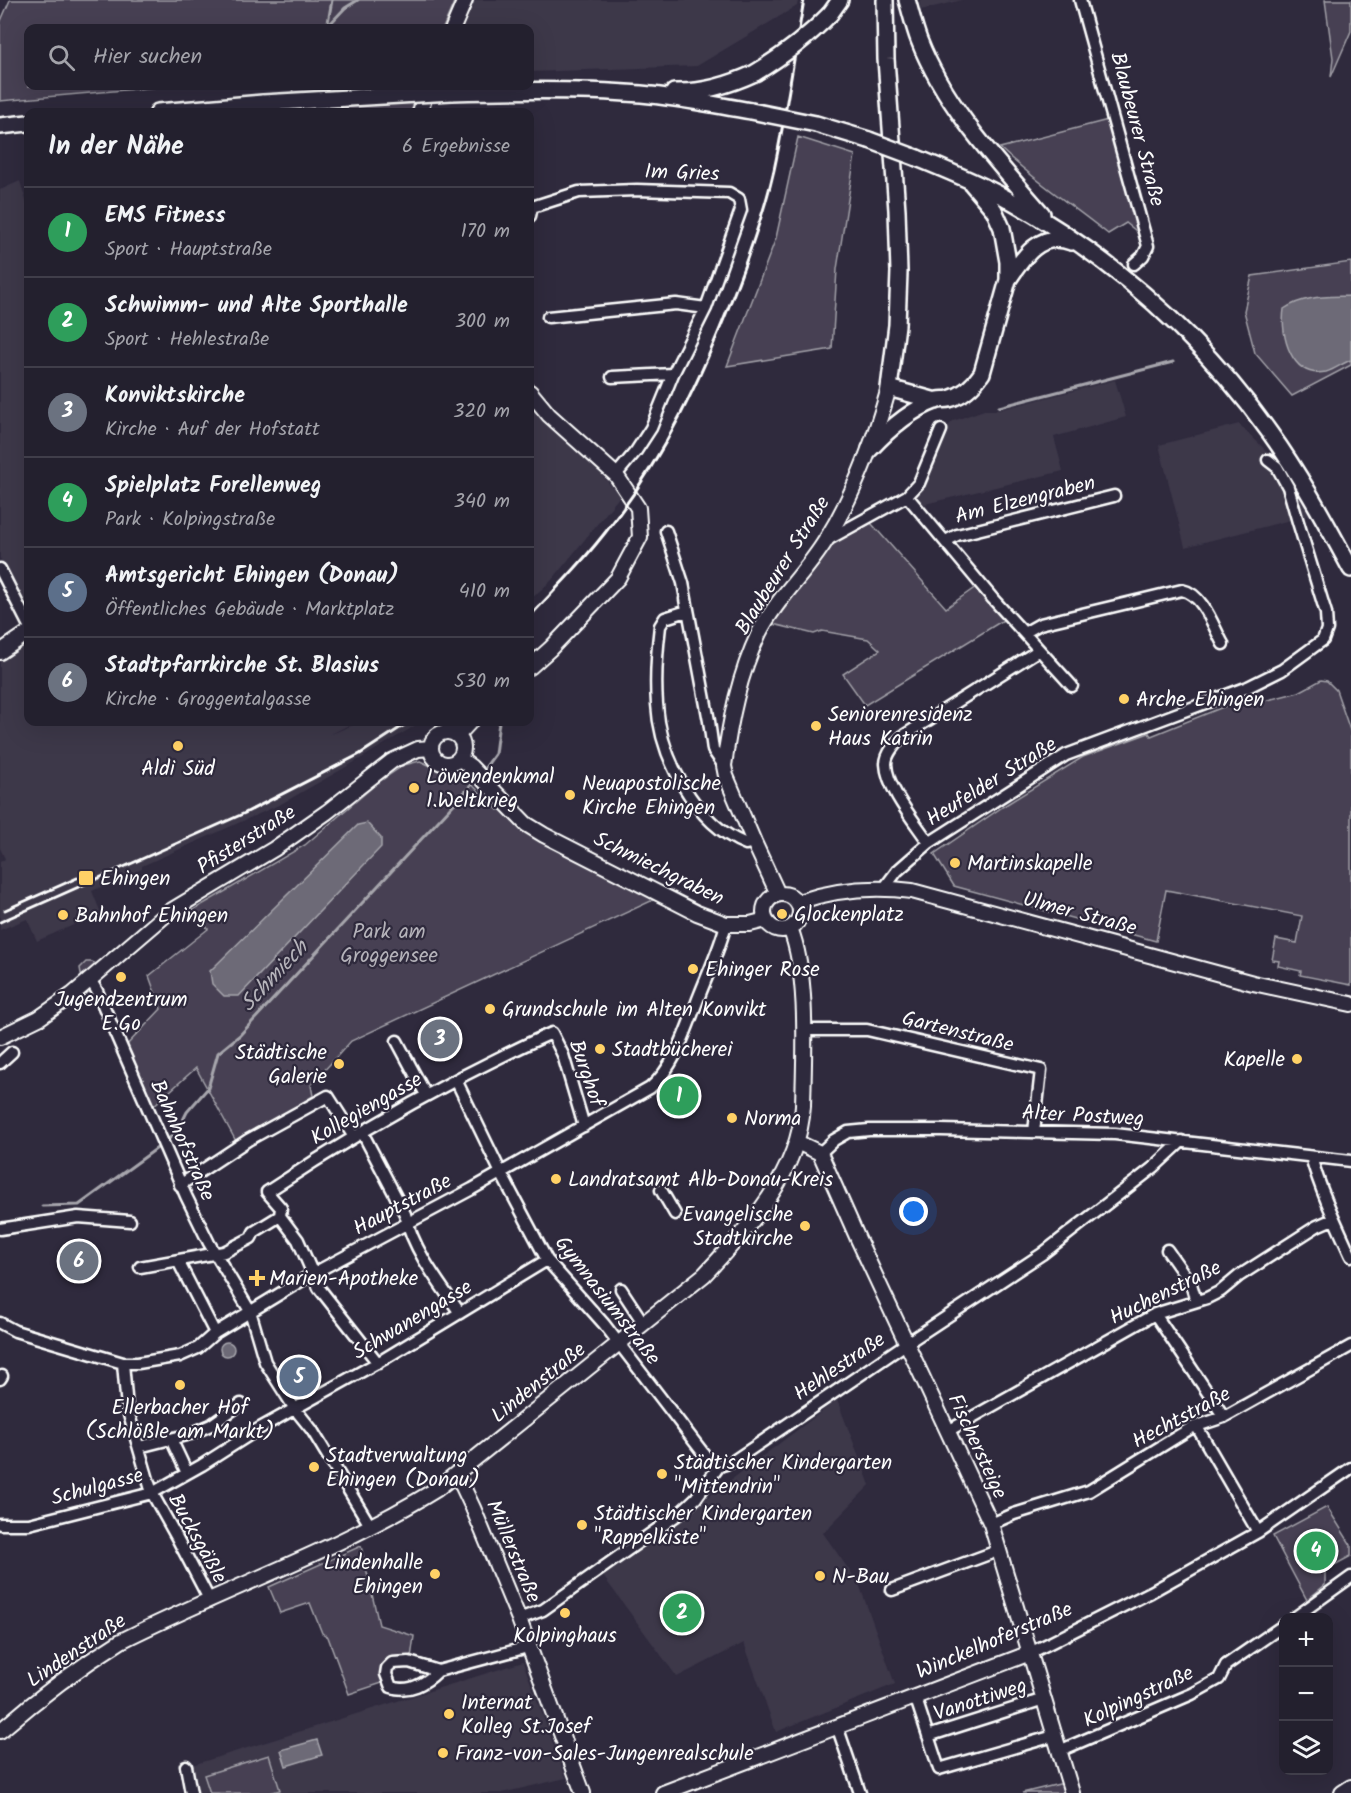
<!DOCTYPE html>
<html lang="de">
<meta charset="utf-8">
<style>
:root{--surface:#23202e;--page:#2f2d3a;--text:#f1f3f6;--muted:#a3a3aa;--line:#403e4a;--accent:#8c9099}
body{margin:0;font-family:Kalam,sans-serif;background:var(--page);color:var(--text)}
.controls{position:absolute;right:18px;bottom:18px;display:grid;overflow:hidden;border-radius:12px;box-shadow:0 6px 24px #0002}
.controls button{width:54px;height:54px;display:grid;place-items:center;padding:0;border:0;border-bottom:2px solid var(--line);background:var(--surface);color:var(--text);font:30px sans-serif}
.you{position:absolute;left:914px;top:1212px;width:21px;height:21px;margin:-15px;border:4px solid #fff;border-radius:50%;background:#1a73e8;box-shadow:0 0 0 9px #1a73e833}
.badge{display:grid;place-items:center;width:39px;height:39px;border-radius:50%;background:var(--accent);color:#fff;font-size:20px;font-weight:700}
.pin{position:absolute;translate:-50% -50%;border:3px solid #fff;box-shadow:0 2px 6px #0006}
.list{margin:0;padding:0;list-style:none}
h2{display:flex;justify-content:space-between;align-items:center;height:78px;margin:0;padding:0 24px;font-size:26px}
h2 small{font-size:20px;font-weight:400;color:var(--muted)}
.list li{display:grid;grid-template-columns:39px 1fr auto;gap:18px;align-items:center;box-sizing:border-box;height:90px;padding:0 24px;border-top:2px solid var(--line)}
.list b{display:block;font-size:22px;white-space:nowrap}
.list p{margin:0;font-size:20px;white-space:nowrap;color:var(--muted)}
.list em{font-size:20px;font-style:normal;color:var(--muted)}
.icon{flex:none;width:33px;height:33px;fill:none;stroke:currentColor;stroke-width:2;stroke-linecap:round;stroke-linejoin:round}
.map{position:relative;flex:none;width:1351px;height:1793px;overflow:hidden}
.search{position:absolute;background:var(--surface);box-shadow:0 6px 24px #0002;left:24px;top:24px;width:510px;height:66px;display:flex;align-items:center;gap:15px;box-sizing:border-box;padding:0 21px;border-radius:12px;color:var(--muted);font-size:22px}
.panel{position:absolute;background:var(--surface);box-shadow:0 6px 24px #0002;left:24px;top:108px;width:510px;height:618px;border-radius:12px}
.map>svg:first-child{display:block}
.built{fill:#3c3749}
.green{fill:#464152;stroke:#a2a0a8;stroke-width:1.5}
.water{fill:#6d6a77;stroke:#a7a6ad;stroke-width:1.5}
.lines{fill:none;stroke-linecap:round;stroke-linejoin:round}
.stream{stroke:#a7a6ad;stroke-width:3}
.street-casing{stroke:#fff;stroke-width:15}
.secondary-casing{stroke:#fff;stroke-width:18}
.primary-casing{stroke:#fff;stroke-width:20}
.street{stroke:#2f2a3d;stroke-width:10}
.secondary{stroke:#2f2a3d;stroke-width:14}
.primary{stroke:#2f2a3d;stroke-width:15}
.rail{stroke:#fff;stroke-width:3}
.primary-bridge-casing{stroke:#fff;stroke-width:20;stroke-linecap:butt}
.primary-bridge{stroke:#2f2a3d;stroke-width:15}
.poi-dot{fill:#ffd166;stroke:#2f2a3d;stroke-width:2}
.labels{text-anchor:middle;stroke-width:4.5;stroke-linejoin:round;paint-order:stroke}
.street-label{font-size:21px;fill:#fff;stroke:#2f2a3d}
.poi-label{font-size:21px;fill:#fff;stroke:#2f2a3d;text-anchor:start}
.park-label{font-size:21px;fill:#b5b3ba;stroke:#2f2a3d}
.water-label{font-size:22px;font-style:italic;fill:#b6b4bb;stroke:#2f2a3d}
</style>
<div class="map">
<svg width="1351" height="1793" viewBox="0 0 1351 1793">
<rect width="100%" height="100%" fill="#2f2a3d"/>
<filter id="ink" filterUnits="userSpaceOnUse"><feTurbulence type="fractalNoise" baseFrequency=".0167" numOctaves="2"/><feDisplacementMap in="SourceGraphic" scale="12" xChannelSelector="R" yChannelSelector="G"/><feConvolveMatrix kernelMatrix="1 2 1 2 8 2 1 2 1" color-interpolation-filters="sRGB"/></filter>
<g filter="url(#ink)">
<path class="built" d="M 465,0 L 798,0 L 797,6 L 697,66 L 530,72 L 530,28 L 453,28 Z
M 919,0 L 962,0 L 921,10 Z
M 20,181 L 28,207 L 28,612 L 0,558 L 0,190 Z
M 1115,380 L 1126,417 L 1054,437 L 1063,471 L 921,505 L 913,496 L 943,431 L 953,421 L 984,410 L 998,410 Z
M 530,402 L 558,432 L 585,455 L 620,496 L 552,580 L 530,600 Z
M 1239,424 L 1286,470 L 1310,515 L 1185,547 L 1159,445 Z
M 28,633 L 28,722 L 355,722 L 329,735 L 360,722 L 421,722 L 360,759 L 281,804 L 142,866 L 142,869 L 92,891 L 101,913 L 37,941 L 27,919 L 0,930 L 0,862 L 5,859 L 0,848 L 0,652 Z
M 837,1400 L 870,1485 L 823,1533 L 859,1584 L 895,1684 L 776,1732 L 744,1643 L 677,1677 L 603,1576 Z
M 523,1662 L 566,1778 L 502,1793 L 196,1793 L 189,1766 Z"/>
<path class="green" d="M 10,0 L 455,0 L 443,28 L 28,28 L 28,86 L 170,86 L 0,101 L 0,23 Z
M 1325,0 L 1351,0 L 1351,31 L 1331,77 L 1333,58 Z
M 293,86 L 420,86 L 414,112 L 290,112 Z
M 1108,120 L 1140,234 L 1126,223 L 1108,234 C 1072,205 1033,180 1000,148 Z
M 798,137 L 855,155 L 837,269 L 832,349 L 727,366 L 776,238 Z
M 1351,262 L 1351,365 L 1292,396 L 1255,353 L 1244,311 L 1252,276 Z
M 871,523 L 946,608 L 976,587 L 1005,619 L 865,705 L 843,674 L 880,650 L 868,639 L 822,631 L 814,634 L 773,624 L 833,543 Z
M 1321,680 L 1327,681 L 1336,690 L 1351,733 L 1351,985 L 1300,975 L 1301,971 L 1278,966 L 1279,961 L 1272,960 L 1276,939 L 1297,943 L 1302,916 L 1166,890 L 1156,941 L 954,886 L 934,854 L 1004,806 L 1083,757 L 1149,733 L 1151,736 L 1233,703 L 1256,703 L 1299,692 Z
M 420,761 L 446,773 L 457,770 L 498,810 L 506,805 L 526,824 L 664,895 L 351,1041 L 311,1085 L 313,1096 L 237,1143 L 196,1068 L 152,1107 L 125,1047 L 161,1009 L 149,976 L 208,929 L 193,910 L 305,845 L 376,784 L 404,765 Z
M 86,962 L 92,962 L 99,965 L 82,979 L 80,968 Z
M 1327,1507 L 1351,1545 L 1351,1556 L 1325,1570 L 1325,1585 L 1307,1600 L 1273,1536 Z
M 361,1546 L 379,1625 L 414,1636 L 411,1658 L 397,1656 L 385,1661 L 381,1669 L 382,1683 L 349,1694 L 328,1637 L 322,1633 L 310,1603 L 280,1613 L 269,1587 Z
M 269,1755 L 280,1790 L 270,1793 L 210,1793 L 204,1775 Z
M 1068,1782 L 1072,1793 L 1022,1793 Z"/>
<path class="water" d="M 1351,296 L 1351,360 C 1343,363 1334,370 1326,372 C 1291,379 1280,335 1284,309 C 1304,295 1328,297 1351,296 Z
M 367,823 L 381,838 L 381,847 L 239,996 L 224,996 L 212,984 L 210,971 L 358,825 Z
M220 1349a7 7 0 1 1 14 0a7 7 0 1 1-14 0Z
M 317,1740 L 322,1755 L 286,1766 L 281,1750 Z"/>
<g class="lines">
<path class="stream" d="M 328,26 L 345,8 L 358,0
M 327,28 L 332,0
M 341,102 L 341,112
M 999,407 L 1173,362
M 482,772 L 495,754 L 499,722
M 166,1141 L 177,1132 L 187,1112 L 208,1088 L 218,1053 L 240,1035 L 476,780
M 42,1206 L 79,1205 L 160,1146"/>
<g class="street-casing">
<path id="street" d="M 1080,0 L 1148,246 L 1143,256 L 1134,264
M 530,216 L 532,207 L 579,192 L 637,190 L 729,193 L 739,199 L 741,210 L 706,308 L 673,374 L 651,428 L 636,451 L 616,475
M 548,317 L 676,304 L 706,308
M 612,377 L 673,374
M 907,496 L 993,599 L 1024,633 L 1040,624 L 1182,590 C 1203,594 1213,626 1223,644
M 666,531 L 683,583 L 709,721 L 713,750 L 724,766
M 827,540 L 907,496 L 919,483 L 941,430
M 946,541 L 957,535 L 1114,496
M 0,569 L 28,624
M 685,599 L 687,611 L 665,618 L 660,626 C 657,651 655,678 657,704 C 660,757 695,824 746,844 L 754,842
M 1024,633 L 1072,686
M 929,843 C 915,822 887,789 886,764 C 886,753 896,743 903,736 L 1039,650
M 885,887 L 897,871 L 929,843 L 1066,755 L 1248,687 L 1282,670 L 1323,640 L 1327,629 L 1326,613 L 1298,522 L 1288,487 L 1277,467 L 1268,460
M 90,979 L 97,991 L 186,1196 L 209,1243 L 250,1311 L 265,1362 L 295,1409 L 312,1430 L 371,1527
M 803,1030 L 867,1030 L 1041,1070 L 1034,1132
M 397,1041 L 426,1095
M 0,1063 L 12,1052
M 456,1080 L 501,1173 L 547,1260 L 604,1324 L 707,1458 L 719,1466
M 362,1132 L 405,1214 C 413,1250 439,1283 460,1313
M 820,1153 L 834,1140 L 848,1132 L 869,1130 L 941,1130 L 1115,1134 L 1351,1161
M 1311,1157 C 1321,1192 1336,1223 1351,1256
M 180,1185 L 248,1140 L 328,1096 L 354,1137
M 661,1190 L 675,1214
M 0,1229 L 78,1217 L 130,1221
M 1167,1250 L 1191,1284 L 1196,1301
M 178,1261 L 215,1333
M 140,1267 L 224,1252 L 251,1238 L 254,1232 L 280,1216
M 621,1289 L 644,1324
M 1155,1314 L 1224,1417
M 0,1323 L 15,1331 L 123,1363 L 138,1363 L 180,1356 L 198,1348 L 215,1333 L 314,1273 L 472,1189 L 650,1088 C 677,1065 687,1026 700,994 C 709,971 720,948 726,924
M 123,1363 L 127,1408 L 152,1493 L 176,1536 L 210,1601
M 378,1363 L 319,1288 L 298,1240 L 280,1216 L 281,1208 L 267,1192 C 330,1150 394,1112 461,1077 C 491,1062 521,1046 552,1033 L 563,1055 L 584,1126
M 0,1379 L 2,1376
M 1197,1427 L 1258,1532
M 948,1431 L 1155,1314 L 1207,1298 L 1221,1291 L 1239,1276 L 1317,1226 L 1333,1219
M 171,1439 L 187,1473
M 139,1447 L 190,1434 L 211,1425 L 241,1404
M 0,1524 L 29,1524 L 152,1493 L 202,1465 L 260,1428 L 384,1359 L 547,1260
M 991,1524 L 1014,1514 L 1089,1491 L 1191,1428 L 1224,1417 L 1351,1346
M 892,1590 L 1000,1550
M 1294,1618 L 1351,1577
M 519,1619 L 543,1610 L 680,1513 L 696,1498 L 719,1466 L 732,1462 L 907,1343 L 1042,1254 L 1154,1167 L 1182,1141
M 1030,1653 L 1151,1592 L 1258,1532 L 1351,1468
M 438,1671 C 426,1683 409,1693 391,1687 L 386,1674 L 387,1668 L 392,1663 L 409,1662 L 438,1671 L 528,1647
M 915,1696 L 939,1769 L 1054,1736
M 837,1726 L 860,1793
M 928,1736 L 1044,1699
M 1059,1751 L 1192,1694 L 1219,1679 L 1226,1665 L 1284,1625
M 186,1766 L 191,1793"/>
</g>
<g class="secondary-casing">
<path id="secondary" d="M 453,28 L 465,0
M 420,112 L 428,86
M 530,392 L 549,415 L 616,475 L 638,508 L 640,537 L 618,578 L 550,649 L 530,667
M 0,652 L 28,633
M431 748a16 16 0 1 1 32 0a16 16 0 1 1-32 0Z
M 458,735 L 470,722
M 460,759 L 471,767 L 526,824 L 544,835 L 697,913 L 726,924 L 750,924 L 766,920
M 778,894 L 754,842 L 726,776 L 724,766 C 730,720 739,675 759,633 C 776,599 806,573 826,540 C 855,493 874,441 889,388
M764 912a18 18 0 1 1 36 0a18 18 0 1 1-36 0Z
M 798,902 C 836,889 872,886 912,891 L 1253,983 L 1351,1004
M 0,1037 L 39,1018 L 72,995 L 169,912 L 274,849 L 327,812 L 392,761 L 418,749 L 431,748
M 797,1142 L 820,1153 L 858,1239 L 991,1524 L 1072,1793
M 457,1474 L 473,1508 L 519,1619 L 583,1793
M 0,1731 C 38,1698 79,1667 121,1641 C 226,1588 337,1551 437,1489 L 704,1275 C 748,1228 799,1174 803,1106 C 804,1055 809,975 790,928
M 663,1793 L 1030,1653
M 1342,1793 L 1351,1787"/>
</g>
<g class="primary-casing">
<path id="primary" d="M 885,0 L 886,59 L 897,210 L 899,272 L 897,325 L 889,388 L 936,401
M 907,0 C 911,13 914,27 919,40 C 944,105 997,162 1042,214
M 830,14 L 840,0
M 452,92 C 515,90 578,89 641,94 C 678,97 715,105 751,111
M 674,92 C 703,93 729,85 755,73
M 158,112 L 263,103
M 816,124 L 869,140
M 0,126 L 28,123
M 917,158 C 946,170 976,182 1004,197 C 1109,255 1200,335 1270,433 C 1301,476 1326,523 1351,569
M 1008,280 C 1023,257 1041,230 1071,242
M 870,449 C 888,430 910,410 935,401 C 939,399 945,400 949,399 C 964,395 974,385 982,373 L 1008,280 L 1008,262 L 1002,228 L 994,210 L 972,184"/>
</g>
<use href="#street" class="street"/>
<use href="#secondary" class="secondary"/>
<use href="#primary" class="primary"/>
<path class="rail" d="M 530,616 C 559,586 589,555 614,521 C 666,453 702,376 733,296 C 749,255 764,214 774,170 C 786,114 794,57 804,0
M 5,910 L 77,878
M 0,922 L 245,813 L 360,754 L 409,722"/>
<g class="primary-bridge-casing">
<path id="primary-bridge" d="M 755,73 C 783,56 807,38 830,14
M 263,103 L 452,92
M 751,111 L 816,124
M 869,140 L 917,158"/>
</g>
<use href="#primary-bridge" class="primary-bridge"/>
</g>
</g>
<g class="poi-dot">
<circle cx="1124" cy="699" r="6"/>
<circle cx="816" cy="726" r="6"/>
<circle cx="178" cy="746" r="6"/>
<circle cx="414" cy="788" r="6"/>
<circle cx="570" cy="795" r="6"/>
<circle cx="955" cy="863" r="6"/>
<rect x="78" y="870" width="16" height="16" rx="3"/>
<circle cx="782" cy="914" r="6"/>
<circle cx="63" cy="915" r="6"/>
<circle cx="693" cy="969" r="6"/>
<circle cx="121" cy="977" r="6"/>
<circle cx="490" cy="1009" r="6"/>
<circle cx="600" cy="1049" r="6"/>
<circle cx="1297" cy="1059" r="6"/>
<circle cx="339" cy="1064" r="6"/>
<circle cx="732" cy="1118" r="6"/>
<circle cx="556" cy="1179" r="6"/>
<circle cx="805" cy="1226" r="6"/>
<path d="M254 1269h6v6h6v6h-6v6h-6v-6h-6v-6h6z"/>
<circle cx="180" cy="1385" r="6"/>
<circle cx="314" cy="1467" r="6"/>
<circle cx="662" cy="1474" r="6"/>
<circle cx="582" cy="1525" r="6"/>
<circle cx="435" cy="1574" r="6"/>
<circle cx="820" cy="1576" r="6"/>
<circle cx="565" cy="1613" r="6"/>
<circle cx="449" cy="1714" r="6"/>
<circle cx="443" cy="1753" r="6"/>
</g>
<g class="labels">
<g class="street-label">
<text transform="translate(1138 129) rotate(75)" y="7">Blaubeurer Straße</text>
<text transform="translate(682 172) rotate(2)" y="7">Im Gries</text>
<text transform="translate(1025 499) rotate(-14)" y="7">Am Elzengraben</text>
<text transform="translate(782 565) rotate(-58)" y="7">Blaubeurer Straße</text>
<text transform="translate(991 781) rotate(-32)" y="7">Heufelder Straße</text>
<text transform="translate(246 839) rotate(-32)" y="7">Pfisterstraße</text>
<text transform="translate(659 868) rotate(26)" y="7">Schmiechgraben</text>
<text transform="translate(1080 913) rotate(15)" y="7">Ulmer Straße</text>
<text transform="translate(958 1031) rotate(14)" y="7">Gartenstraße</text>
<text transform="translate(587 1073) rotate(71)" y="7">Burghof</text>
<text transform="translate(366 1108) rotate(-30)" y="7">Kollegiengasse</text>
<text transform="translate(1083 1115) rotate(3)" y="7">Alter Postweg</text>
<text transform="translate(183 1140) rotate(66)" y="7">Bahnhofstraße</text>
<text transform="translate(402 1204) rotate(-28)" y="7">Hauptstraße</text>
<text transform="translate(1165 1292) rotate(-26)" y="7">Huchenstraße</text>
<text transform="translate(608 1300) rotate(52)" y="7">Gymnasiumstraße</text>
<text transform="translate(412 1319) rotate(-31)" y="7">Schwanengasse</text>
<text transform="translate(839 1366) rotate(-34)" y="7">Hehlestraße</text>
<text transform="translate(538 1382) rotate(-39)" y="7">Lindenstraße</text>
<text transform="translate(1181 1417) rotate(-28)" y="7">Hechtstraße</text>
<text transform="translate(978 1446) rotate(65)" y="7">Fischersteige</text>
<text transform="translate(97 1486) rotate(-15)" y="7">Schulgasse</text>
<text transform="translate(198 1538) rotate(61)" y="7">Bucksgäßle</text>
<text transform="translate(514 1551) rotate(67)" y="7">Müllerstraße</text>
<text transform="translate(994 1640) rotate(-23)" y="7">Winckelhoferstraße</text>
<text transform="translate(76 1650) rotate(-34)" y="7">Lindenstraße</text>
<text transform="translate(1138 1696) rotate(-25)" y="7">Kolpingstraße</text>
<text transform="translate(980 1699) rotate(-18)" y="7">Vanottiweg</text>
</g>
<g class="poi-label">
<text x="1136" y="706">Arche Ehingen</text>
<text x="828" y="721">Seniorenresidenz<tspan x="828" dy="24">Haus Katrin</tspan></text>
<text x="178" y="775" text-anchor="middle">Aldi Süd</text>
<text x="426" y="783">Löwendenkmal<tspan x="426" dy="24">1.Weltkrieg</tspan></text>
<text x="582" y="790">Neuapostolische<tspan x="582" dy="24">Kirche Ehingen</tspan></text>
<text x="967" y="870">Martinskapelle</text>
<text x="100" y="885">Ehingen</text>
<text x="794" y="921">Glockenplatz</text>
<text x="75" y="922">Bahnhof Ehingen</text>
<text x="705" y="976">Ehinger Rose</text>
<text x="121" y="1006" text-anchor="middle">Jugendzentrum<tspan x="121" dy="24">E.Go</tspan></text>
<text x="502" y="1016">Grundschule im Alten Konvikt</text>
<text x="612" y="1056">Stadtbücherei</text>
<text x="327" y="1059" text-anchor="end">Städtische<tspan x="327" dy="24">Galerie</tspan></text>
<text x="1285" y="1066" text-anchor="end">Kapelle</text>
<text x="744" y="1125">Norma</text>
<text x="568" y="1186">Landratsamt Alb-Donau-Kreis</text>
<text x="793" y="1221" text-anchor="end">Evangelische<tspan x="793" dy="24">Stadtkirche</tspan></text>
<text x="269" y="1285">Marien-Apotheke</text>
<text x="180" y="1414" text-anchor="middle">Ellerbacher Hof<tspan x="180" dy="24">(Schlößle am Markt)</tspan></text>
<text x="326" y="1462">Stadtverwaltung<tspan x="326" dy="24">Ehingen (Donau)</tspan></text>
<text x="674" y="1469">Städtischer Kindergarten<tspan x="674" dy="24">"Mittendrin"</tspan></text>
<text x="594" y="1520">Städtischer Kindergarten<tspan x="594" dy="24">"Rappelkiste"</tspan></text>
<text x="423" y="1569" text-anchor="end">Lindenhalle<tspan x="423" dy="24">Ehingen</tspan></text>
<text x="832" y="1583">N-Bau</text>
<text x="565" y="1642" text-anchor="middle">Kolpinghaus</text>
<text x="461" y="1709">Internat<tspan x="461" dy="24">Kolleg St.Josef</tspan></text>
<text x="455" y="1760">Franz-von-Sales-Jungenrealschule</text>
</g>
<g class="park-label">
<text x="389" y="938">Park am<tspan x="389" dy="24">Groggensee</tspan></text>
</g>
<g class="water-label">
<text transform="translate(273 975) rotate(-47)" y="8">Schmiech</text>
</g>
</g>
</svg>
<div class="controls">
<button>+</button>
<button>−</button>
<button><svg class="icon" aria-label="layers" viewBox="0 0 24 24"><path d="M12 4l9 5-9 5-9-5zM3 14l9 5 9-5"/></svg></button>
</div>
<div class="you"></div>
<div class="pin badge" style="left:679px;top:1096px;background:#2e9e5b">1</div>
<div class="pin badge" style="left:682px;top:1613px;background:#2e9e5b">2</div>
<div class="pin badge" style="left:440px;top:1039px;background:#6b7280">3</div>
<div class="pin badge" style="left:1316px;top:1551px;background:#2e9e5b">4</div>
<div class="pin badge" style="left:299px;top:1377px;background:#5c6f8a">5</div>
<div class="pin badge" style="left:79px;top:1261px;background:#6b7280">6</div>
<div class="search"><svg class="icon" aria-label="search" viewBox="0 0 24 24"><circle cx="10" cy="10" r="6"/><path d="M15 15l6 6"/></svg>Hier suchen</div>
<section class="panel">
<h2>In der Nähe<small>6 Ergebnisse</small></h2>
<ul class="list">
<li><span class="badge" style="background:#2e9e5b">1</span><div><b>EMS Fitness</b><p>Sport · Hauptstraße</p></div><em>170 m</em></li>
<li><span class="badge" style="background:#2e9e5b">2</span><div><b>Schwimm- und Alte Sporthalle</b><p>Sport · Hehlestraße</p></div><em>300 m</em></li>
<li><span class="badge" style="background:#6b7280">3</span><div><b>Konviktskirche</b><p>Kirche · Auf der Hofstatt</p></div><em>320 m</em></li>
<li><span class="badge" style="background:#2e9e5b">4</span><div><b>Spielplatz Forellenweg</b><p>Park · Kolpingstraße</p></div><em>340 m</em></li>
<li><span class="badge" style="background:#5c6f8a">5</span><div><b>Amtsgericht Ehingen (Donau)</b><p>Öffentliches Gebäude · Marktplatz</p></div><em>410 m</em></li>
<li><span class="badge" style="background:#6b7280">6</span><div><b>Stadtpfarrkirche St. Blasius</b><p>Kirche · Groggentalgasse</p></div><em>530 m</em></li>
</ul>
</section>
</div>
